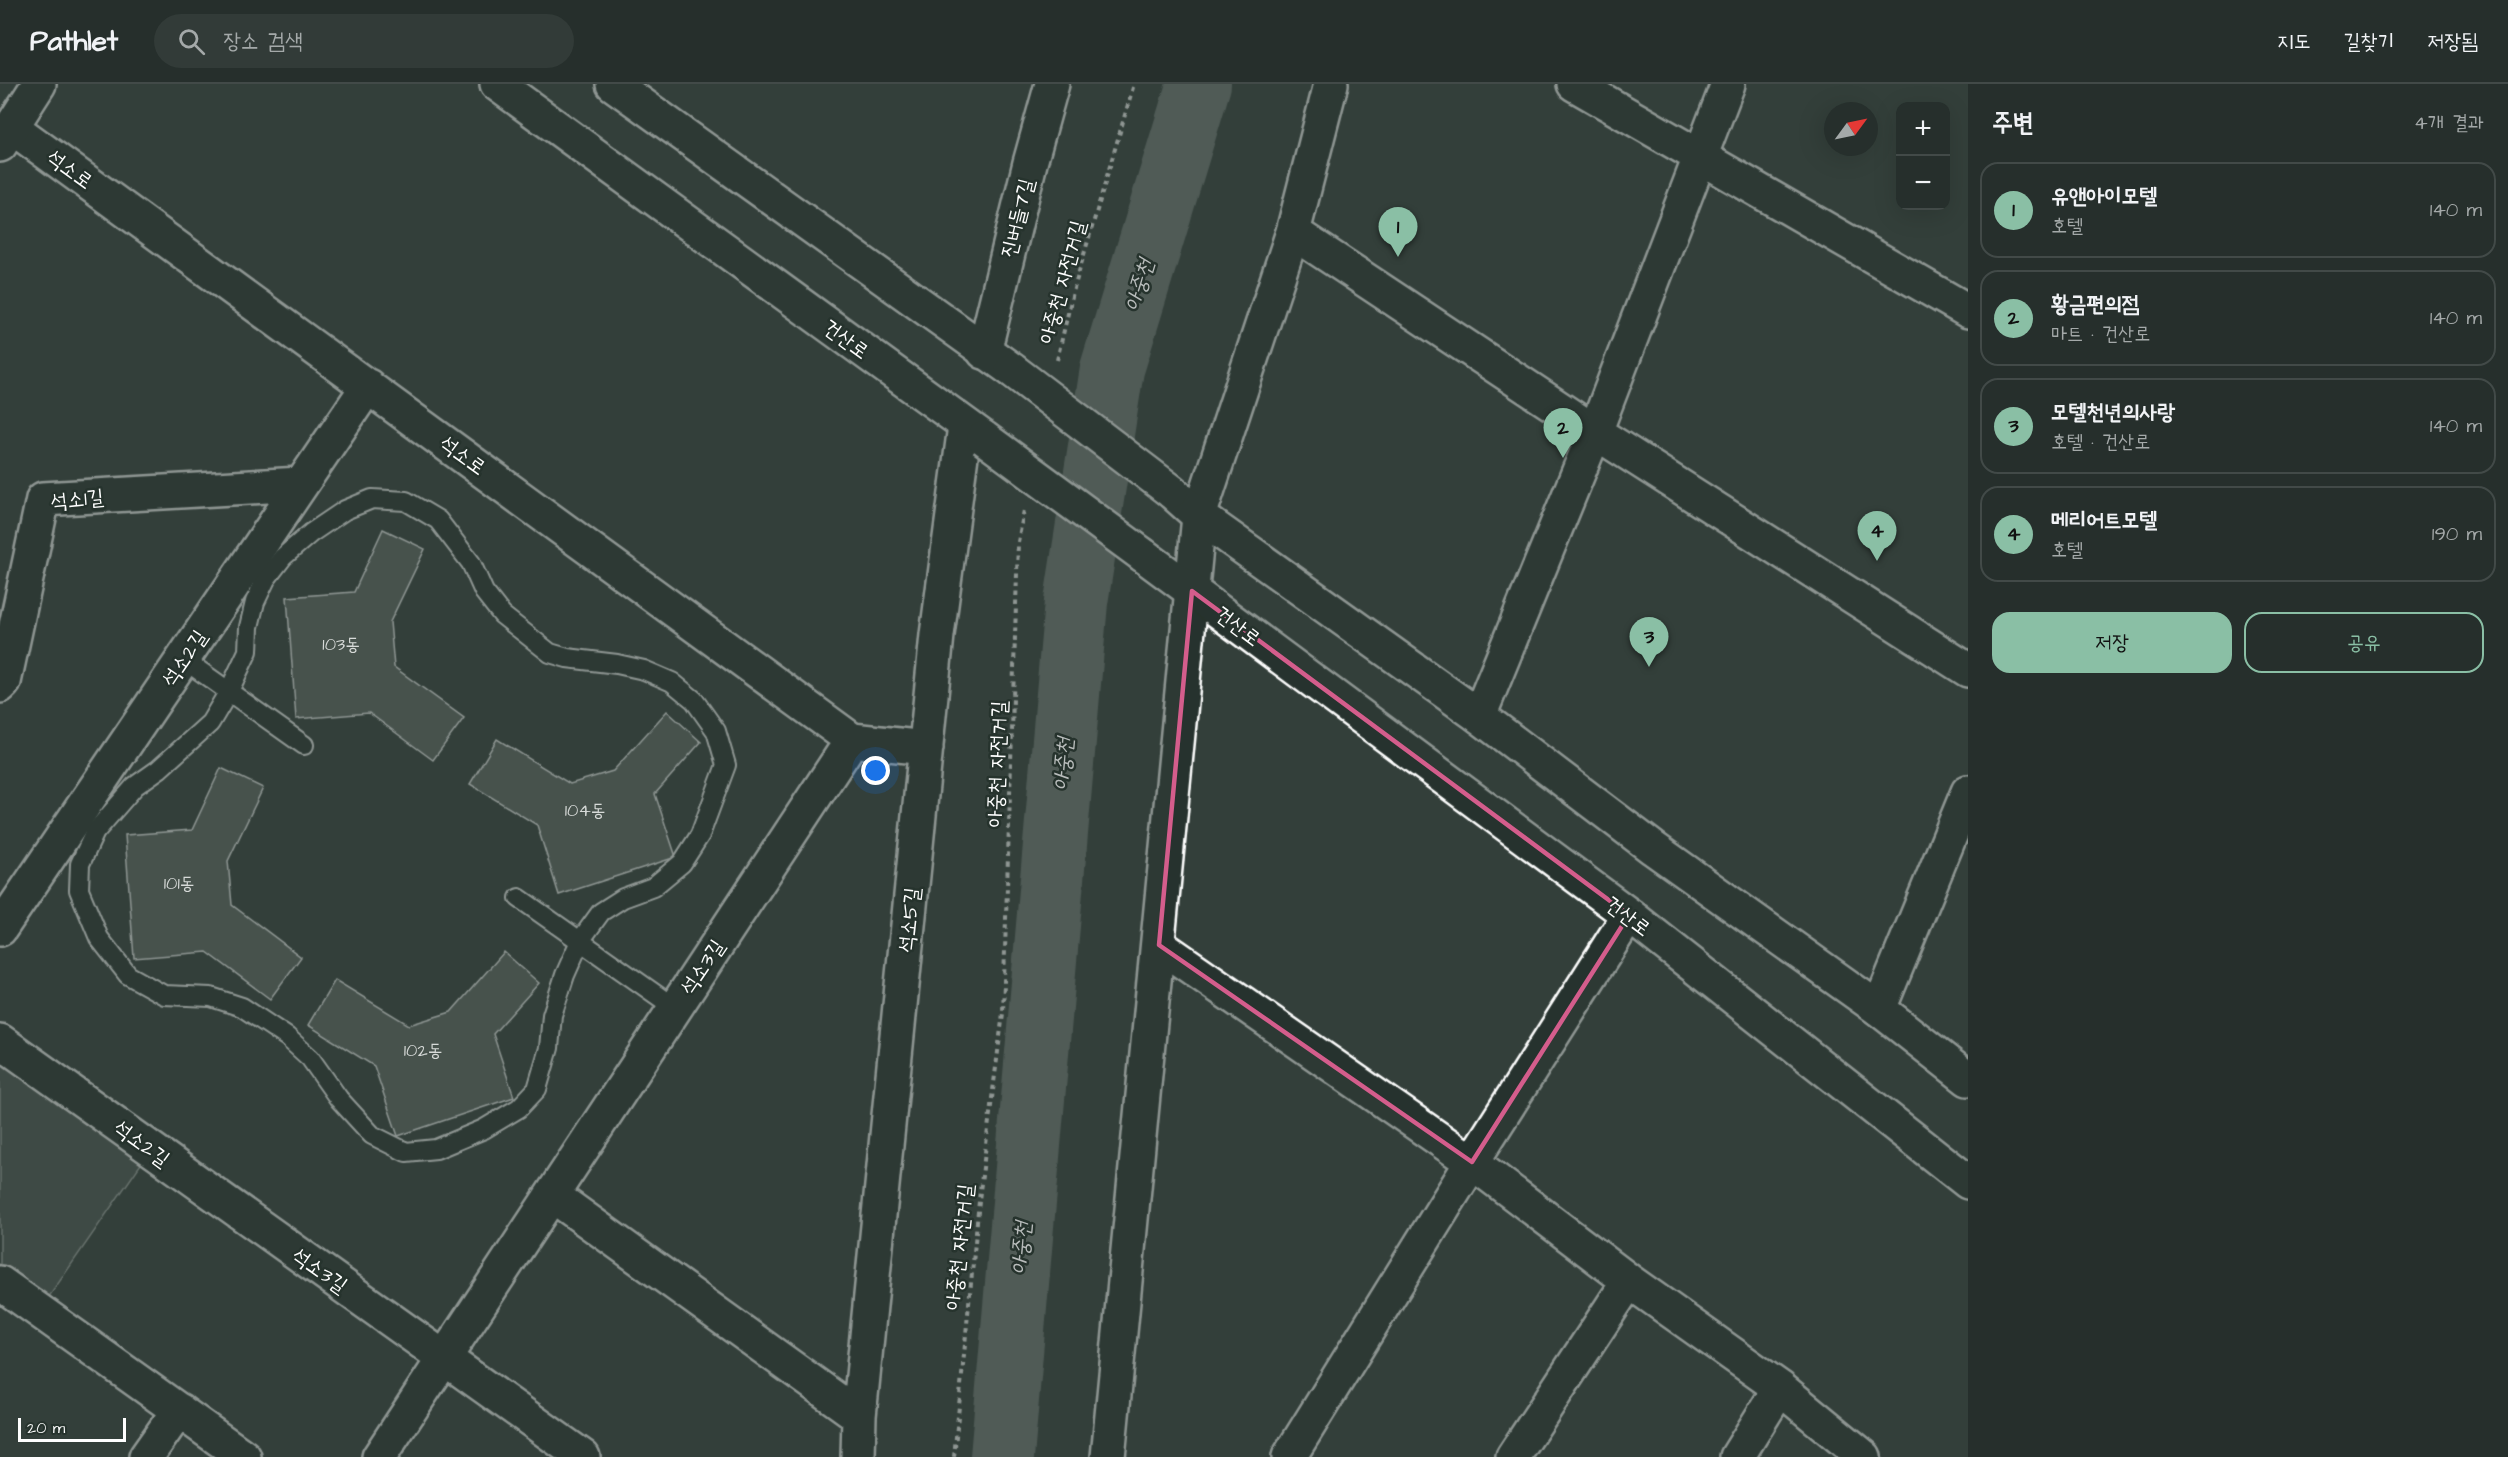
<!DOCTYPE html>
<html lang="ko">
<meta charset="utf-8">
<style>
:root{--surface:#262f2c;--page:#323b38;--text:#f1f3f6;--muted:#a4a9a9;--line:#424a48;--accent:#8abfa5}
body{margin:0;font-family:"Architects Daughter","Poor Story",sans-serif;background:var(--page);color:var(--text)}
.controls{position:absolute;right:18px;top:18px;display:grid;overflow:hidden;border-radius:12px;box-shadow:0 6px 24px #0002}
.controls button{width:54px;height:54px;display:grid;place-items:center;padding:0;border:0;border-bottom:2px solid var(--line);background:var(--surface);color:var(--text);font:30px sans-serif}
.compass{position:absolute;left:1824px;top:18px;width:54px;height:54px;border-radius:50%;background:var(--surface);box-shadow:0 6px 24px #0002;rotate:57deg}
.scale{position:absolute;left:18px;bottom:15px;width:108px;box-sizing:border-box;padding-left:6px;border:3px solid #fff;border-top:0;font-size:16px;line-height:21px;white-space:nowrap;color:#fff;-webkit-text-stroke:4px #26332d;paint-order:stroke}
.you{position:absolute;left:876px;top:687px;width:21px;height:21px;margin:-15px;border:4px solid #fff;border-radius:50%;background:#1a73e8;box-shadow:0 0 0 9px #1a73e833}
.badge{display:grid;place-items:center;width:39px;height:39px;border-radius:50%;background:var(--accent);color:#111;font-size:20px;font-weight:700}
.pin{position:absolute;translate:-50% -50px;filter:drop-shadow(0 2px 3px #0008)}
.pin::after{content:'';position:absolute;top:32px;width:21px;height:18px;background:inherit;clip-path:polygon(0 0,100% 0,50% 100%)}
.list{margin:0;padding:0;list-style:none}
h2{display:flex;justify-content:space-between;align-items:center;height:78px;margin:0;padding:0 24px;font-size:26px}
h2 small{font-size:20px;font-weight:400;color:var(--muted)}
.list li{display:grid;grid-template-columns:39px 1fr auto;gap:18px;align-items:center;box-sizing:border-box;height:96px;margin:0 12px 12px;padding:0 12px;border:2px solid var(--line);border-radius:18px}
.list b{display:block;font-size:22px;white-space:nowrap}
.list p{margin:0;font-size:20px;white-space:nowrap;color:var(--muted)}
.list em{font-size:20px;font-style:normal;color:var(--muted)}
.actions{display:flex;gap:12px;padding:18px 24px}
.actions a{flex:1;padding:14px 0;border:2px solid var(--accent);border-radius:18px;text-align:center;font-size:21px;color:var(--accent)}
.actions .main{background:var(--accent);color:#111}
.icon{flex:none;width:33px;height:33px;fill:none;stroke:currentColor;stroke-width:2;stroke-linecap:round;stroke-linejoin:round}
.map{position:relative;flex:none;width:1968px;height:1373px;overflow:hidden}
header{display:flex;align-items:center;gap:36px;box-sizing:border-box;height:84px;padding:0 30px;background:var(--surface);border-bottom:2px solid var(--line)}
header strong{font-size:28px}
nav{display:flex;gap:33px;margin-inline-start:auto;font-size:21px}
.search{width:420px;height:54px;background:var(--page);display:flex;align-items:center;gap:15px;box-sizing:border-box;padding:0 21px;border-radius:33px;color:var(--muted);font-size:22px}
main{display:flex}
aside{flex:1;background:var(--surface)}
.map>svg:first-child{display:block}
.green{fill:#4d5853;stroke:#a6aca9;stroke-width:1.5}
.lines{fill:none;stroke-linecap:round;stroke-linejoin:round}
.river{stroke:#737b78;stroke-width:64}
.building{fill:#5f6964;stroke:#fff;stroke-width:1.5}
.service-casing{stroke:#fff;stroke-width:22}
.minor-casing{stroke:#fff;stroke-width:38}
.tertiary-casing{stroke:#fff;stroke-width:38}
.path{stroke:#fff;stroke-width:4;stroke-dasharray:4.5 4.5;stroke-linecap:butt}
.service{stroke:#26332d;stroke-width:18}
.minor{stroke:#26332d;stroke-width:33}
.tertiary{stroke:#26332d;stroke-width:33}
.tertiary-bridge-casing{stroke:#fff;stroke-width:38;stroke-linecap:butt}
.tertiary-bridge{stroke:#26332d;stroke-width:33}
.marked{fill:none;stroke:#d45d8c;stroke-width:4.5;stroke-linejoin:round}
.labels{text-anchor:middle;stroke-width:5;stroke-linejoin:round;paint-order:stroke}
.number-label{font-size:18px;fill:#d7dad8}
.street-label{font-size:21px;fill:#fff;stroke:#26332d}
.water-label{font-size:22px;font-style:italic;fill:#b9bdbc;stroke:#26332d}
</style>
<header>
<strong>Pathlet</strong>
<div class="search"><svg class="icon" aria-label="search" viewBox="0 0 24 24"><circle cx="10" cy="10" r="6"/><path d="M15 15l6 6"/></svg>장소 검색</div>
<nav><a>지도</a><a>길찾기</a><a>저장됨</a></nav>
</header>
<main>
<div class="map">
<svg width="1968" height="1373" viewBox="0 0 1968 1373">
<rect width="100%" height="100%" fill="#333f3a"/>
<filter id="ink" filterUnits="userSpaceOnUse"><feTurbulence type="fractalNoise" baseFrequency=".0167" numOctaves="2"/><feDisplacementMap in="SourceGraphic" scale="12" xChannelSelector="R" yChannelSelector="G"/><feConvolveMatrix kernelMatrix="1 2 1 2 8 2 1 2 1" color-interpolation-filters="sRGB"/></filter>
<g filter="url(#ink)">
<path class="green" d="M 0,969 L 143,1077 L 46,1217 L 0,1185 Z"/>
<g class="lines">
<path class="river" d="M 1002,1373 L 1076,518 L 1112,285 L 1199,0"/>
</g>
<path class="building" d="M 383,445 L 425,465 L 390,538 L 394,583 L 464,634 L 433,676 L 369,629 L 296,635 L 287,513 L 354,508 Z
M 667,627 L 701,658 L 655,710 L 676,773 L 559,811 L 537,741 L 470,700 L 497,655 L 570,700 L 613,687 Z
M 221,684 L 263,704 L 228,777 L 232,821 L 301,873 L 270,915 L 207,868 L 134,874 L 125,751 L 192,746 Z
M 504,868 L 539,899 L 493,950 L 514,1013 L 398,1052 L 374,982 L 308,941 L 335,896 L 409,941 L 451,928 Z"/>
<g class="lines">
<g class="service-casing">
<path id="service" d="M 372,415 L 406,417 L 438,436 L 471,479 L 484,508 L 502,531 L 550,569 L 567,574 L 617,580 L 644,586 L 672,598 L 694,616 L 716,647 L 726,681 L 700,751 L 682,779 L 653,803 L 623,814 L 601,828 L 580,857 L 565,891 L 552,931 L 549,964 L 537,1005 L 519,1024 L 484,1045 L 436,1065 L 406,1068 L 372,1051 L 339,1015 L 310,974 L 287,953 L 242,923 L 211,913 L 164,911 L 128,891 L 99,854 L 79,806 L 80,780 L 95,748 L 135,702 L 159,685 L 210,639 L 229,607 L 248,567 L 249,543 L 255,518 L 266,495 L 283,473 L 311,449 L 345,426 Z
M 183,575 L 304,661
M 519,814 L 675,924"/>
</g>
<g class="minor-casing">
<path id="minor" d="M 1574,0 L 1968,227
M 13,44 L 852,656 L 926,664
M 1293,148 L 1595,348 L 1968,586
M 984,268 L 1030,79 L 1052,0
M 0,602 L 4,598 L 43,415 L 301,400
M 1479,632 L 1595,348 L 1728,0
M 0,845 L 368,302
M 1159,861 L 1472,1078 L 1629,1197 L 1780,1304 L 1864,1373
M 1879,925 L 1968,708
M 0,957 L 583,1373
M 552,1111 L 859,1332
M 0,1199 L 244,1373
M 146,1373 L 179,1326
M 379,1373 L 852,656
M 858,1373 L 859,1332 L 937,551 L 965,342
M 1108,1373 L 1199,432 L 1293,148 L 1331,0
M 1289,1373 L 1472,1078 L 1629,831
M 1513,1373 L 1629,1197
M 1737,1373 L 1780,1304"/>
</g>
<g class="tertiary-casing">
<path id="tertiary" d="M 497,0 L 984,354
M 613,0 L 1012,286
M 0,61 L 39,0
M 1171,407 L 1199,432 L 1479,632 L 1653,764 L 1879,925 L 1968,995
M 1143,471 L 1629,831 L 1968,1098"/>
</g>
<path class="path" d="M 1057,276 L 1073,208 L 1134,0
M 954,1373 L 980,1107 L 1003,929 L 1018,458 L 1024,426"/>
<use href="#service" class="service"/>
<use href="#minor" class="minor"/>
<use href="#tertiary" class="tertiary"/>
<g class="tertiary-bridge-casing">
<path id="tertiary-bridge" d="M 1012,286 L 1171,407
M 984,354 L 1143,471"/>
</g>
<use href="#tertiary-bridge" class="tertiary-bridge"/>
</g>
</g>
<path d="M0 0H1968V1373H0ZM 1192,507 L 1629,831 L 1472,1078 L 1159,861 Z" fill="#333f3a" fill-opacity=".55" fill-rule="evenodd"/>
<path class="marked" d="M 1192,507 L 1629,831 L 1472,1078 L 1159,861 Z"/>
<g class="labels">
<g class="number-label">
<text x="341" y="566">103동</text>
<text x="585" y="732">104동</text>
<text x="179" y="805">101동</text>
<text x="423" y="972">102동</text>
</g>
<g class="street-label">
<text transform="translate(70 85) rotate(36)" y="7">석소로</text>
<text transform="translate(1017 134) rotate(-76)" y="7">진버들7길</text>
<text transform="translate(1062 198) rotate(-75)" y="7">아중천 자전거길</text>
<text transform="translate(846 255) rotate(36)" y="7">건산로</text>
<text transform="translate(463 371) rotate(36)" y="7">석소로</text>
<text transform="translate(77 415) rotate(-6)" y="7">석소1길</text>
<text transform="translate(1238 542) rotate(37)" y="7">건산로</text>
<text transform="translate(184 574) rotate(-56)" y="7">석소2길</text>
<text transform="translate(997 680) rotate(-88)" y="7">아중천 자전거길</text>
<text transform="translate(1628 832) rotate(37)" y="7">건산로</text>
<text transform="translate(909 836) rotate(-84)" y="7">석소5길</text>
<text transform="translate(702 883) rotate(-56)" y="7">석소3길</text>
<text transform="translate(142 1059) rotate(36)" y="7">석소2길</text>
<text transform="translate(959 1163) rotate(-84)" y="7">아중천 자전거길</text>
<text transform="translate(320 1186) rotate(35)" y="7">석소3길</text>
</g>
<g class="water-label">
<text transform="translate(1138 201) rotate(-73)" y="8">아중천</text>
<text transform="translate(1062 680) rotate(-85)" y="8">아중천</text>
<text transform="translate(1020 1164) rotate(-85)" y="8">아중천</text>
</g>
</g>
</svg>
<div class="controls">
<button>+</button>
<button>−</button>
</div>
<svg class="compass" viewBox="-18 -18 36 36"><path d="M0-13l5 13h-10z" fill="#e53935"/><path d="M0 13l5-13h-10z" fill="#a4a9a9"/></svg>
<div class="scale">20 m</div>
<div class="you"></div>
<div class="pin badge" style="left:1398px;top:173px">1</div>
<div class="pin badge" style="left:1563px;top:374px">2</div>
<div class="pin badge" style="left:1649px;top:583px">3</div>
<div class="pin badge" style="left:1877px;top:477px">4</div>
</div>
<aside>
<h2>주변<small>4개 결과</small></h2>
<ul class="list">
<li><span class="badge">1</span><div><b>유앤아이모텔</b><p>호텔</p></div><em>140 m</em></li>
<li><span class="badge">2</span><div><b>황금편의점</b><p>마트 · 건산로</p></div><em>140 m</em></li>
<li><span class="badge">3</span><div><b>모텔천년의사랑</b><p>호텔 · 건산로</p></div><em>140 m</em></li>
<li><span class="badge">4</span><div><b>메리어트모텔</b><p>호텔</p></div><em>190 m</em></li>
</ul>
<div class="actions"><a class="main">저장</a><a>공유</a></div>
</aside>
</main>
